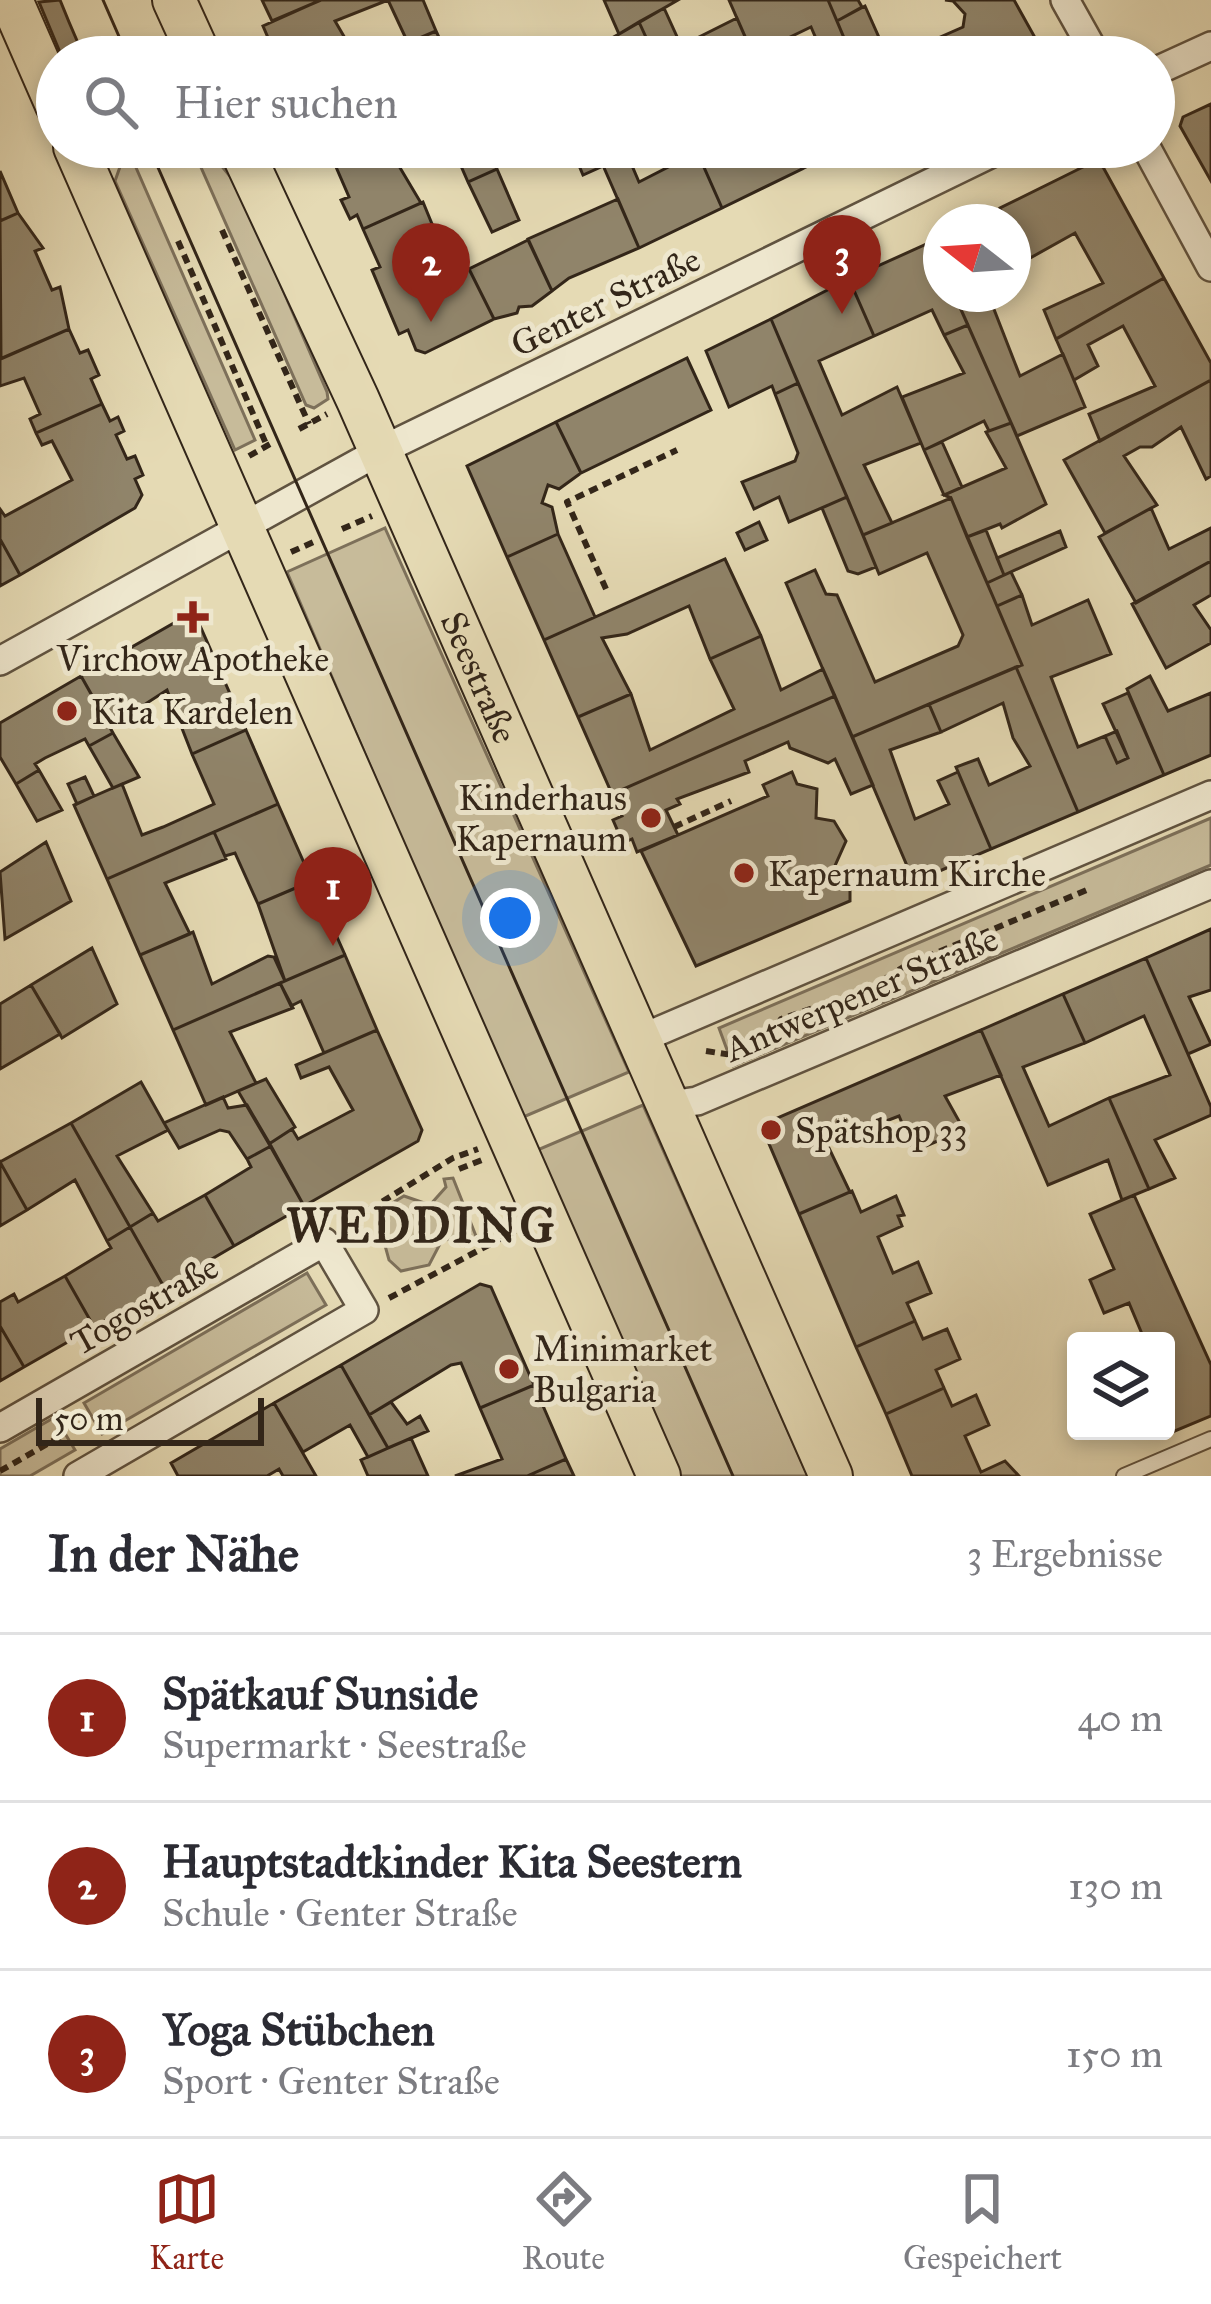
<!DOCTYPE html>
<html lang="de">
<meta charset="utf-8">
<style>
:root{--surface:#fff;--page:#f2f2f3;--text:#2b2b33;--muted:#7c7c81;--line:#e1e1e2;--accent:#8f2418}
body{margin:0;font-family:"IM FELL Great Primer",serif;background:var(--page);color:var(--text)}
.controls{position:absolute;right:36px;bottom:36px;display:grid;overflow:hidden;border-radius:12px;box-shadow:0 6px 18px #0003}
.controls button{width:108px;height:108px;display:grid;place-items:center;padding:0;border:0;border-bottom:3px solid var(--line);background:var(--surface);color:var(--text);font:60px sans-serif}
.compass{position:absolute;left:923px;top:204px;width:108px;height:108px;border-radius:50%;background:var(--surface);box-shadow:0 6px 18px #0003;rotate:287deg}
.scale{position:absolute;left:36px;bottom:30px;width:228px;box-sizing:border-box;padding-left:12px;border:6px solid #332619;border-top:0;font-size:33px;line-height:42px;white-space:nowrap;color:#332619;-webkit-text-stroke:9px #eee7ce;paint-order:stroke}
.you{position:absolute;left:510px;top:918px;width:42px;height:42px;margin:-30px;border:9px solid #fff;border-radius:50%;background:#1a73e8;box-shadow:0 0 0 18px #1a73e833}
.badge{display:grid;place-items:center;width:78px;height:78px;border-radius:50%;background:var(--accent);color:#fff;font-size:39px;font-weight:700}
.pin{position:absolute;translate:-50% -99px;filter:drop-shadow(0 3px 6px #0008)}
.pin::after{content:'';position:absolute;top:63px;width:42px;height:36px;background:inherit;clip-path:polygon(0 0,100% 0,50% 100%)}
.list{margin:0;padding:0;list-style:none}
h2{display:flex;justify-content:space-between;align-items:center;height:156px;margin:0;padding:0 48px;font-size:51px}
h2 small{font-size:39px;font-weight:400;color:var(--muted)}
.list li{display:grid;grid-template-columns:78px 1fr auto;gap:36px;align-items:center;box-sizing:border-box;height:168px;padding:0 48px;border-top:3px solid var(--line)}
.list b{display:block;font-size:45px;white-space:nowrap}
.list p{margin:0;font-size:39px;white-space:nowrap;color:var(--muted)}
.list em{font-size:39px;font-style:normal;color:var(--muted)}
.icon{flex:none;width:66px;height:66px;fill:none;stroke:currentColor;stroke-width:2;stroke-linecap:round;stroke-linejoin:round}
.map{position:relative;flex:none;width:1211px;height:1476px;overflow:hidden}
.search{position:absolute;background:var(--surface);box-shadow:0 6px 18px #0003;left:36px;right:36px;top:36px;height:132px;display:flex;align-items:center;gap:30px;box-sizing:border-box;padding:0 42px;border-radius:66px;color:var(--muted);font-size:45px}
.sheet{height:660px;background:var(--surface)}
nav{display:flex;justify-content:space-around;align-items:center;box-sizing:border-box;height:168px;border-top:3px solid var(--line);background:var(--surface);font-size:33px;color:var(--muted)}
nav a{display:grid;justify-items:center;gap:6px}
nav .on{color:var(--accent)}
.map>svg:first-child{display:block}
.green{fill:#c7bb9a;stroke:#7d705a;stroke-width:3}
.building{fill:#90846a;stroke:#332619;stroke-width:3}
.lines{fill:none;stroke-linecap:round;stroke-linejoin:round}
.lane-casing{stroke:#605340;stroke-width:18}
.street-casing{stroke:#605340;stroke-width:32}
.primary-casing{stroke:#332619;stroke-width:46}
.path{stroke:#332619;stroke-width:6;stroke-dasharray:9 6;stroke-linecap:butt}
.lane{stroke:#eee7ce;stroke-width:14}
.street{stroke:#eee7ce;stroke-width:27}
.primary{stroke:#e5dab4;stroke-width:42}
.tram{stroke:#332619;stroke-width:3}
.poi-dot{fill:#8f2418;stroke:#eee7ce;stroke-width:4.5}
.labels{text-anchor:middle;stroke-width:10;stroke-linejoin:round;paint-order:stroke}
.street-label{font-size:36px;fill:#332619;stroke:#eee7ce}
.poi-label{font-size:36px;fill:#332619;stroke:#eee7ce;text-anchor:start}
.district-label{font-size:48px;font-weight:bold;letter-spacing:3px;fill:#332619;stroke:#eee7ce}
</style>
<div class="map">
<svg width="1211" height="1476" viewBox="0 0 1211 1476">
<rect width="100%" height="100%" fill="#e5dab4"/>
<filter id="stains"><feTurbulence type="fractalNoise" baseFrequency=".00167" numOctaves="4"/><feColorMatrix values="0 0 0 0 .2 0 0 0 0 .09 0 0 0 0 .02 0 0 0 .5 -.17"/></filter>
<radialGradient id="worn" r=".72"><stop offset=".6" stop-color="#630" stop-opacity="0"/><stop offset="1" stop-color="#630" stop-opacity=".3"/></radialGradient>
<path class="green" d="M 127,147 L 255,440 L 235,450 L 115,181 Z
M 192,147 L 206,147 L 238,186 L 327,392 L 328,399 L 314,408 L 306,405 Z
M 385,528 L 629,1072 L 521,1118 L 287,572 Z
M 1211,818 L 1211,865 L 733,1066 L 719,1028 Z
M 643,1105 L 808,1476 L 679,1476 L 535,1151 Z
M 453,1178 L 476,1236 L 465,1246 L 455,1239 L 442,1240 L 429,1265 L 401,1271 L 389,1260 L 376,1213 L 404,1196 L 430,1205 L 446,1187 L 444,1179 Z
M 307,1273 L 326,1305 L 102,1434 L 84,1403 Z
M 55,1417 L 75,1450 L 30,1476 L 0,1476 L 0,1449 Z"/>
<path class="building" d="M 60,0 L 69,22 L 84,57 L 62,57 L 39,2 Z
M 262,0 L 321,0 L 272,21 Z
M 321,0 L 423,0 L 436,31 L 408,43 L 388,0 L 335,21 L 356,57 L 288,57 L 281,43 L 272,47 L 263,26 Z
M 604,0 L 678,0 L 619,34 Z
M 729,0 L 828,0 L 852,57 L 824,57 L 811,27 L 753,55 Z
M 828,0 L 858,0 L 862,7 L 837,21 Z
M 945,0 L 1014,0 L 1038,43 L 1033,55 L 925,57 L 920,46 L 963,27 L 965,14 L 953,1 Z
M 865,6 L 881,42 L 883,57 L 852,57 L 837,21 Z
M 664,8 L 679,41 L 687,43 L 737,18 L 754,57 L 655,57 L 639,22 Z
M 639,22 L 655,57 L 577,57 L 619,34 Z
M 436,31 L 448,57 L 414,57 L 408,43 Z
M 1211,104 L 1211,181 L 1180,126 L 1183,117 Z
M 361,147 L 431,147 L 396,161 L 421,203 L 363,229 L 357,215 L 350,219 L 341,200 L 349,197 L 333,160 Z
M 487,147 L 497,169 L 468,182 L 454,150 Z
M 595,147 L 624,147 L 639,182 L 676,163 L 669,147 L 695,147 L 722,208 L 639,248 Z
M 595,147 L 603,166 L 583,175 L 575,156 Z
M 695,147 L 793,147 L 802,169 L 722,208 Z
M 793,147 L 846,147 L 802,169 Z
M 1091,163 L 1103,167 L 1164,278 L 1056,339 L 1044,310 L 1103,283 L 1075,233 L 1023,262 L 1013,222 L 1006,222 L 1000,208 Z
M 497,169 L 519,220 L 492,232 L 468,182 Z
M 0,171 L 18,213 L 0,221 Z
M 618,199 L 639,248 L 569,278 L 552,291 L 528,239 Z
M 423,202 L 432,224 L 423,228 L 444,275 L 469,269 L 494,319 L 425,353 L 416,350 L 408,330 L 399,334 L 372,270 L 380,267 L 363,229 Z
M 18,213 L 43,248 L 35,251 L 52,290 L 60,287 L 69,329 L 1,359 L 0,221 Z
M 528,240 L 552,291 L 532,306 L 519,307 L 517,313 L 494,319 L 469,269 Z
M 931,242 L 941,264 L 941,294 L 954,294 L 968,325 L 944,335 L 932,310 L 874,336 L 849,279 Z
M 1164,278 L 1211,363 L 1211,380 L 1100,441 L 1089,414 L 1155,386 L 1123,326 L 1088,345 L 1098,366 L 1074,380 L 1056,339 Z
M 849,279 L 874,336 L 819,361 L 842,415 L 897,387 L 921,443 L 864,465 L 892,523 L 863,535 L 771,319 Z
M 954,294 L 988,294 L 1020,376 L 1063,354 L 1085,407 L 1017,436 Z
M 771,319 L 798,383 L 775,394 L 772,386 L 729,407 L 706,351 Z
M 968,325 L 1011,423 L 989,431 L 984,421 L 924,450 L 902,397 L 964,373 L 944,335 Z
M 69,329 L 80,353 L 88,350 L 99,375 L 91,379 L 102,404 L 36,433 L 30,419 L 40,414 L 24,378 L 0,386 L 0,359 Z
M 687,358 L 711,410 L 581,473 L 556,422 Z
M 1211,380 L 1211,476 L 1206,479 L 1181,427 L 1152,447 L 1140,447 L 1124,456 L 1157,505 L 1105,533 L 1064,460 Z
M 798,383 L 847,497 L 789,522 L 779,497 L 754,509 L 742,482 L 795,461 L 798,453 L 775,394 Z
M 102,404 L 110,421 L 118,417 L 124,431 L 116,435 L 127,459 L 135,456 L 143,475 L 135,479 L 142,495 L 135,508 L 20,575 L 0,539 L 0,509 L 5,516 L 72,480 L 52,441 L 42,445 L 36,433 Z
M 556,422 L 581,473 L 559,489 L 548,485 L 542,503 L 552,507 L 558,534 L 507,557 L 467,466 Z
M 1011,423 L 1046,504 L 1002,528 L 1000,524 L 967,537 L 951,498 L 944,495 L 1006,468 L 986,432 Z
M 942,442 L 962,487 L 944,495 L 924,450 Z
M 847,497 L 876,567 L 858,574 L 848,571 L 822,508 Z
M 951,498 L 1022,665 L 852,737 L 786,583 L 815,570 L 826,594 L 837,595 L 875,682 L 958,646 L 963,635 L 927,553 L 879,574 L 863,535 Z
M 1151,508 L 1169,549 L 1211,528 L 1211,561 L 1136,603 L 1099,537 Z
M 759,522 L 767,540 L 745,550 L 737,533 Z
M 986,530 L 1004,575 L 987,583 L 967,537 Z
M 1060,531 L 1066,547 L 1004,575 L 997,558 Z
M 558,534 L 595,617 L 544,640 L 507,557 Z
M 0,539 L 20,575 L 0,586 Z
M 725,559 L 761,636 L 710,659 L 689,606 L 627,634 L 602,638 L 631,694 L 578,717 L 544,640 Z
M 1211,561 L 1211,595 L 1194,605 L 1211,630 L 1211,643 L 1166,668 L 1132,604 Z
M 1011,572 L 1022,595 L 997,606 L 987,583 Z
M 1022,595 L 1032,625 L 1088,600 L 1111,654 L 1051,677 L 1078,747 L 1105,736 L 1117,763 L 1128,758 L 1103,704 L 1128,693 L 1164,775 L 1078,812 L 1016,667 L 1022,665 L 997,606 Z
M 188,615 L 197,619 L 246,730 L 192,754 L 167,690 L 110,727 L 81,676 Z
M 761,636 L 781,690 L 823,669 L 835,696 L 612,794 L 578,717 L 631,694 L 650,750 L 734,709 L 710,659 Z
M 1016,667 L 1078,812 L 991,849 L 956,767 L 978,759 L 989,785 L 1030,766 L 1013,738 L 1003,703 L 941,732 L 929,704 Z
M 81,676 L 113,733 L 89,746 L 85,739 L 45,758 L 35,764 L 39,770 L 16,784 L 0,757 L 0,723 Z
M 1150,676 L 1168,711 L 1211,693 L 1211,755 L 1164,775 L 1127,689 Z
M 835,696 L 873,785 L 851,794 L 835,759 L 828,763 L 790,748 L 788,742 L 745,761 L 749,772 L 677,799 L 680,804 L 666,810 L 678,835 L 637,852 L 632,839 L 623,843 L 613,820 L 622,816 L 612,794 Z
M 929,704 L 941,732 L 890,750 L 911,808 L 915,819 L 949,804 L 938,781 L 958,772 L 991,849 L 914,882 L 852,737 Z
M 246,730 L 278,804 L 107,879 L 74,805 L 122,784 L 142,835 L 163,827 L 214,804 L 192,754 Z
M 1117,731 L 1128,758 L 1117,763 L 1105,736 Z
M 113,733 L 139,777 L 113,788 L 89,746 Z
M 39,770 L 62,810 L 37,821 L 16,784 Z
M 792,772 L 797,784 L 817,789 L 816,818 L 834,821 L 846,841 L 834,868 L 850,884 L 850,901 L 696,966 L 641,851 L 768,796 L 763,785 Z
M 85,777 L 94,796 L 77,804 L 68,784 Z
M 278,804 L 312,881 L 258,904 L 235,853 L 225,856 L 214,832 Z
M 214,832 L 226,859 L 165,883 L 190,934 L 140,955 L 107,879 Z
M 46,842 L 71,901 L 5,939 L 0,872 Z
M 312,881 L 345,955 L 285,981 L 258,904 Z
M 1211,929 L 1211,990 L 1189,997 L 1211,1044 L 1188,1054 L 1146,958 Z
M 193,932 L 212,984 L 268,956 L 274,957 L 285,981 L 173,1030 L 140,955 Z
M 92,948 L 117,1004 L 62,1038 L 31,985 Z
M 345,955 L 377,1030 L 324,1053 L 301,1001 L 291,1006 L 280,983 Z
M 1146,958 L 1211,1107 L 1211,1115 L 1155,1140 L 1175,1178 L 1149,1189 L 1109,1098 L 1170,1075 L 1144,1016 L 1085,1043 L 1063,994 Z
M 280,983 L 293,1008 L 230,1032 L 256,1083 L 206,1105 L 173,1030 Z
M 31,985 L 60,1034 L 0,1069 L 0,1004 Z
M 1063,994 L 1085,1043 L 1023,1067 L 1049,1126 L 1109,1098 L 1149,1189 L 1122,1200 L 1108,1160 L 1048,1185 L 981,1030 Z
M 377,1030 L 422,1130 L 418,1141 L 304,1206 L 269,1144 L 292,1129 L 298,1139 L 353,1110 L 329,1067 L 301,1078 L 296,1065 Z
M 981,1030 L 1001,1075 L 945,1096 L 964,1130 L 914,1151 L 899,1116 L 827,1144 L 850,1192 L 799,1214 L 761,1125 Z
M 266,1079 L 295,1127 L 269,1144 L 238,1091 Z
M 141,1082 L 168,1130 L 117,1156 L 153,1213 L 130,1227 L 71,1123 Z
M 223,1097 L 228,1108 L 247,1105 L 271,1146 L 247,1159 L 229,1132 L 220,1130 L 179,1148 L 164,1123 Z
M 71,1123 L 130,1227 L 107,1241 L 75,1180 L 27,1210 L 0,1162 Z
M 271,1146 L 304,1206 L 234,1246 L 205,1195 L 251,1167 L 247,1159 Z
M 0,1162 L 27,1210 L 0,1226 Z
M 852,1191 L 861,1212 L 896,1196 L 904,1215 L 898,1216 L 902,1226 L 878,1237 L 893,1273 L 918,1262 L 931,1293 L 907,1303 L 915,1321 L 856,1347 L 799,1214 Z
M 205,1195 L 234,1246 L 164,1287 L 130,1227 L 153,1213 L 158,1221 Z
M 1134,1195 L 1211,1365 L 1211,1416 L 1158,1438 L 1155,1431 L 1166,1431 L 1166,1341 L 1145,1341 L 1129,1303 L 1104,1313 L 1090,1280 L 1114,1269 L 1090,1214 Z
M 130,1227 L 164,1287 L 94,1327 L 65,1276 L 111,1248 L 107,1241 Z
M 65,1276 L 94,1327 L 24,1367 L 0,1326 L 0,1302 L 14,1294 L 18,1302 Z
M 480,1284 L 491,1287 L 534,1385 L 480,1408 L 461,1363 L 451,1365 L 369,1415 L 341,1365 Z
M 915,1321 L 923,1339 L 947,1329 L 960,1359 L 936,1370 L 944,1388 L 886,1414 L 856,1347 Z
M 0,1326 L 24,1367 L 0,1381 Z
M 341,1365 L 388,1448 L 368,1457 L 350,1425 L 303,1452 L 274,1403 Z
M 534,1385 L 566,1459 L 527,1476 L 455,1476 L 502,1459 L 480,1408 Z
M 944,1388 L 952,1406 L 976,1395 L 989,1425 L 965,1436 L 981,1472 L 1005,1461 L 1019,1476 L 912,1476 L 886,1414 Z
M 391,1402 L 407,1424 L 420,1416 L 428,1431 L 388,1448 L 369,1415 Z
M 274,1403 L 316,1476 L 283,1476 L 279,1469 L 267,1476 L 178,1476 L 171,1463 Z
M 411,1438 L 428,1476 L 368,1476 L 361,1460 Z
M 566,1459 L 574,1476 L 527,1476 Z"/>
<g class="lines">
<g class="lane-casing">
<path id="lane" d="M 1124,1476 L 1211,1439"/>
</g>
<g class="street-casing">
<path id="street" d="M 1065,0 L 1097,57
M 1154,72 L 1211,46
M 1146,147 L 1211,267
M 0,661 L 380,451 L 1004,147
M 640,1039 L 1211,795
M 670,1105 L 697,1101 L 1211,884
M 0,1428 L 324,1242 L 364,1310 L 78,1476"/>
</g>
<g class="primary-casing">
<g id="primary">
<path d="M 11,0 L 57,105"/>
<path d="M 174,0 L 200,57"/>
<path d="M 75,147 L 659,1476"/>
<path id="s1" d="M 240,147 L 358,400 L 831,1476"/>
</g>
</g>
<path class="path" d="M 222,230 L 309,424
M 178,241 L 267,446
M 299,429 L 327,414
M 249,456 L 272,443
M 342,529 L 372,516
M 291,552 L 316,541
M 606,589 L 567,502 L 677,450
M 674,827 L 731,801
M 770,1038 L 781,1019 L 869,989 L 905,966 L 1089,889
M 706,1051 L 732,1055
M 459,1169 L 482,1160
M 344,1225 L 453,1158 L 478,1149
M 389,1298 L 515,1231
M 0,1471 L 63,1435"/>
<use href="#lane" class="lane"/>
<use href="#street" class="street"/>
<use href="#primary" class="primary"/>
<path class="tram" d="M 103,0 L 128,57
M 149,147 L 733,1476"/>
</g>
<g class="poi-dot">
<path d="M187 599h12v12h12v12h-12v12h-12v-12h-12v-12h12z"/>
<circle cx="67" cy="711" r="12"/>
<circle cx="651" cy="818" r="12"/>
<circle cx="744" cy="873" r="12"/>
<circle cx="771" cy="1130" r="12"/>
<circle cx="509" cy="1369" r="12"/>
</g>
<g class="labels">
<g class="street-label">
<text transform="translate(605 301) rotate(-26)" y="13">Genter Straße</text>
<text dy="13" stroke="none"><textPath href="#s1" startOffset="582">Seestraße</textPath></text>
<text transform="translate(861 993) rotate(-23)" y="13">Antwerpener Straße</text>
<text transform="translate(144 1304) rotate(-30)" y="13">Togostraße</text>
</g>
<g class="poi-label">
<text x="193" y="671" text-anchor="middle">Virchow Apotheke</text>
<text x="91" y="724">Kita Kardelen</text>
<text x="627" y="810" text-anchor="end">Kinderhaus<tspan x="627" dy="41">Kapernaum</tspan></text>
<text x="768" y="886">Kapernaum Kirche</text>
<text x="795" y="1143">Spätshop 33</text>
<text x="533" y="1361">Minimarket<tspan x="533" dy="41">Bulgaria</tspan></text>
</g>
<g class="district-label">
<text x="422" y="1242">WEDDING</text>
</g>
</g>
<rect width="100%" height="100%" filter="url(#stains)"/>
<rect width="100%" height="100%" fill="url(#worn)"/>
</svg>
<div class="controls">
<button><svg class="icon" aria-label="layers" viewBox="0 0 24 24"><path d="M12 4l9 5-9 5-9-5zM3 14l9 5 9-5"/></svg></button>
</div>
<svg class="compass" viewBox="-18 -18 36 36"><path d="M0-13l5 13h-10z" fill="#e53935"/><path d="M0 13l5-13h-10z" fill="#7c7c81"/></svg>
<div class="scale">50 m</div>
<div class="you"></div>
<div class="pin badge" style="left:333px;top:946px">1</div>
<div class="pin badge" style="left:431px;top:322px">2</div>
<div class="pin badge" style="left:842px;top:314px">3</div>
<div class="search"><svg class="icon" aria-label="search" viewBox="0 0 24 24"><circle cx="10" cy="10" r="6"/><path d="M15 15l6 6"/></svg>Hier suchen</div>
</div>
<section class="sheet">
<h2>In der Nähe<small>3 Ergebnisse</small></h2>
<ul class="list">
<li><span class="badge">1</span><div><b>Spätkauf Sunside</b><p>Supermarkt · Seestraße</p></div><em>40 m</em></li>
<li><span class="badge">2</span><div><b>Hauptstadtkinder Kita Seestern</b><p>Schule · Genter Straße</p></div><em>130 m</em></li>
<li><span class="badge">3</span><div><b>Yoga Stübchen</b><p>Sport · Genter Straße</p></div><em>150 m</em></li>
</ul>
</section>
<nav>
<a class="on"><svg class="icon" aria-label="map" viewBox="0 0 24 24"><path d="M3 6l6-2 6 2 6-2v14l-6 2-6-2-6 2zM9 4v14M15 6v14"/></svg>Karte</a>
<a><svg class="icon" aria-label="directions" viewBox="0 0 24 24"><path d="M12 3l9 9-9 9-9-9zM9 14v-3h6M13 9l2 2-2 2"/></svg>Route</a>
<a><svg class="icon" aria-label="saved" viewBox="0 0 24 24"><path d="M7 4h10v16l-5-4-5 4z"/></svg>Gespeichert</a>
</nav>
